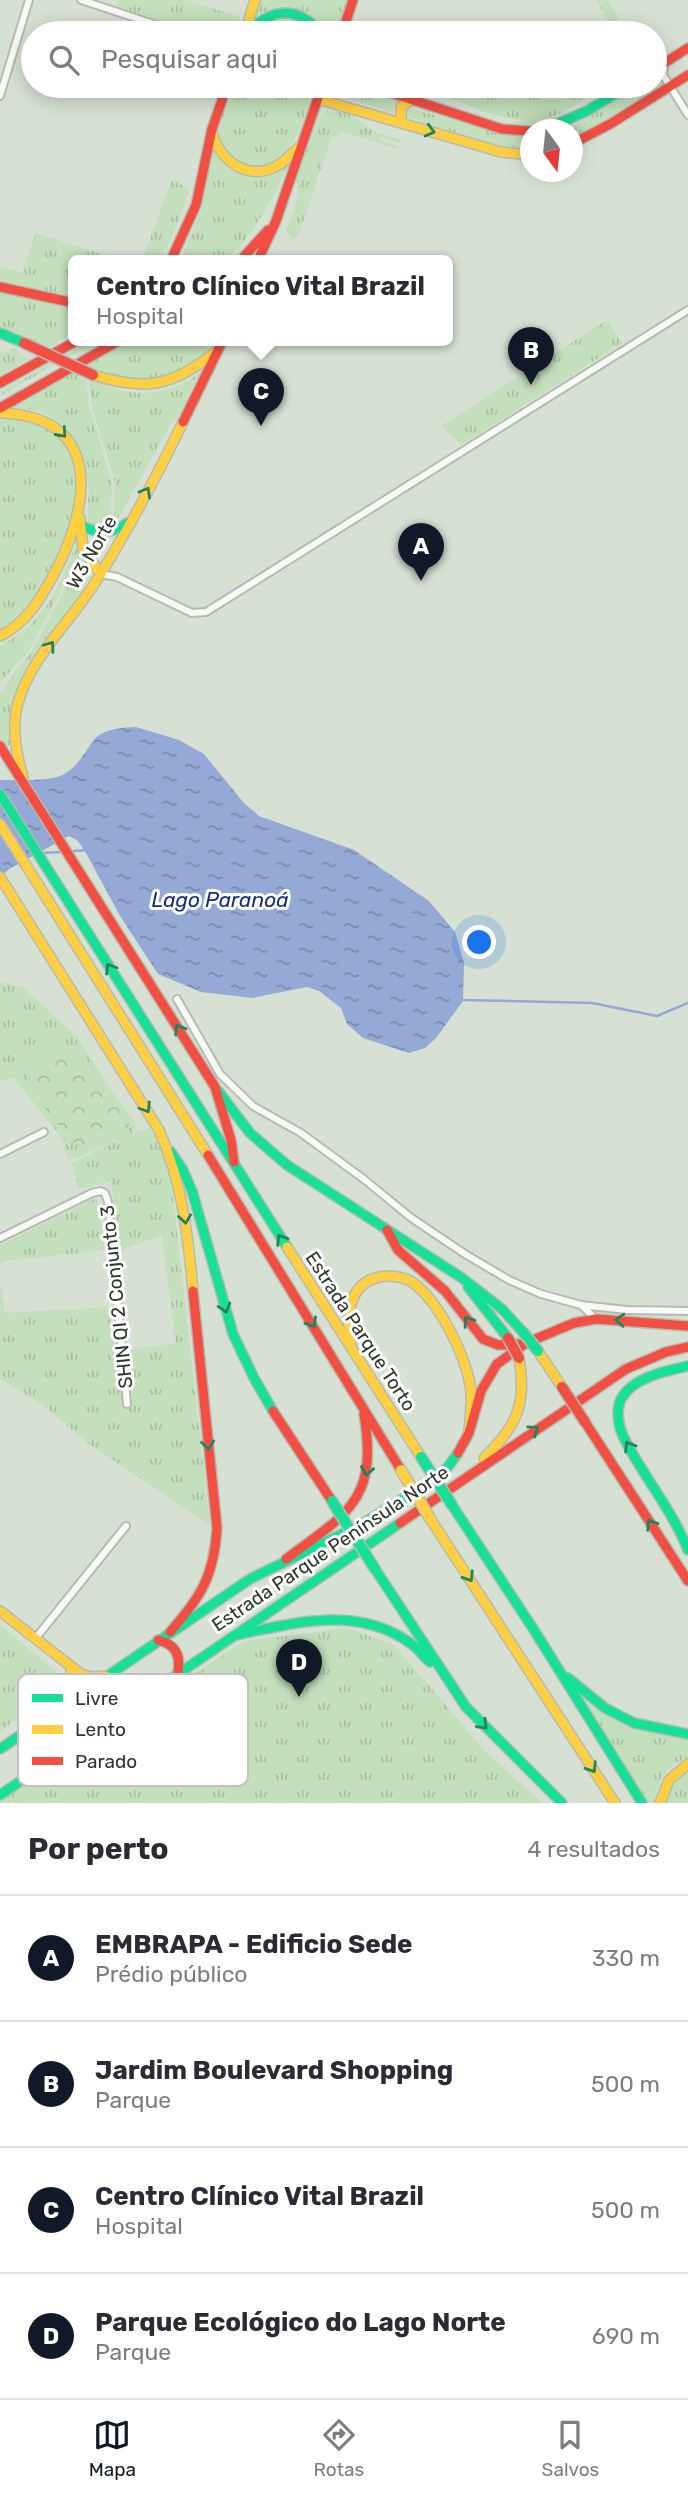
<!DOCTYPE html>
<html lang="pt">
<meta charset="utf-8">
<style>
:root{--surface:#fff;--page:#f7f7f7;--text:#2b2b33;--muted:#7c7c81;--line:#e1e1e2;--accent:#111827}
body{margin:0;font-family:Rubik,sans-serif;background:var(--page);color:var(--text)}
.compass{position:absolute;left:520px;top:119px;width:63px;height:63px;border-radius:50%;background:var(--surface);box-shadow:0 4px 18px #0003;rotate:165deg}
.you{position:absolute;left:480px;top:943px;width:24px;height:24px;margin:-18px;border:5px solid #fff;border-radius:50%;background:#1a73e8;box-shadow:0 0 0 10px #1a73e833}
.badge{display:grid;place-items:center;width:46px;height:46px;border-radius:50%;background:var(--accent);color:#fff;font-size:23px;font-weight:700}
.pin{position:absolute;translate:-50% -58px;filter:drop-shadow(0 2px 4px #0008)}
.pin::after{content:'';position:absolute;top:37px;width:24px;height:21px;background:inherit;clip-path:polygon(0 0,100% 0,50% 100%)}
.popup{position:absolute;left:68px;top:255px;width:385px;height:91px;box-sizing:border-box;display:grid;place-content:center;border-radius:10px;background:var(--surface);filter:drop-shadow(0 2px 5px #0005);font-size:23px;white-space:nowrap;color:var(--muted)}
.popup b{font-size:26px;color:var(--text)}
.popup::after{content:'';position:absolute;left:50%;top:100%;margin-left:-14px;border:14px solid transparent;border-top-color:var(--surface)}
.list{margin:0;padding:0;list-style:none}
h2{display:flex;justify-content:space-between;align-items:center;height:91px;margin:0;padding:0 28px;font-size:30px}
h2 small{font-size:23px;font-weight:400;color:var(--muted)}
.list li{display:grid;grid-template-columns:46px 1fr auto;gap:21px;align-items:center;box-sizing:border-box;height:126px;padding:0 28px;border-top:2px solid var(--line)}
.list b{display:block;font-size:26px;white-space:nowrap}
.list p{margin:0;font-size:23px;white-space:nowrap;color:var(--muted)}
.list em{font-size:23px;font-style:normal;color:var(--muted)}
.icon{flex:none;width:38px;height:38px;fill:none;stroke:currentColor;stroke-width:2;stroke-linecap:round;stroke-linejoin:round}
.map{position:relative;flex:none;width:688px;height:1803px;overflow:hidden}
.search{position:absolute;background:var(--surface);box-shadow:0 4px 18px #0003;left:21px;right:21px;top:21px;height:77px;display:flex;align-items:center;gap:18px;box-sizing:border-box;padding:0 24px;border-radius:38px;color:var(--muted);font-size:26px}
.sheet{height:595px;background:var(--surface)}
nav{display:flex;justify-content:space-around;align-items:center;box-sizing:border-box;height:98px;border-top:2px solid var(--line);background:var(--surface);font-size:19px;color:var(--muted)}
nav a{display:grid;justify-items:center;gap:4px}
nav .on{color:var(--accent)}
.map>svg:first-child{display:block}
.grass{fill:url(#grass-tufts)}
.forest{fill:url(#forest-crowns)}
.water{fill:url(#water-ripples)}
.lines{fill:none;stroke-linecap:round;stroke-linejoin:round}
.stream{stroke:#94a9d6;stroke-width:2.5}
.street-casing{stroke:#b4bcb1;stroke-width:10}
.fast-casing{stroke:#b4bcb1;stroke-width:12}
.slow-casing{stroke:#b4bcb1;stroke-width:12}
.jam-casing{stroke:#b4bcb1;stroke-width:12}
.street{stroke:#f9faf8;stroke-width:6}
.fast{stroke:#16e098;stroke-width:9}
.slow{stroke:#ffcf43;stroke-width:9}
.jam{stroke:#f24e42;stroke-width:9}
.fast-bridge-casing{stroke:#b8bcb6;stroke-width:13;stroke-linecap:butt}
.slow-bridge-casing{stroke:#b8bcb6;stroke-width:13;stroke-linecap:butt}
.jam-bridge-casing{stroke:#b8bcb6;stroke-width:13;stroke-linecap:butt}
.fast-bridge{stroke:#16e098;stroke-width:10}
.slow-bridge{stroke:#ffcf43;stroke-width:10}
.jam-bridge{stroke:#f24e42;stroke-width:10}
.oneway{stroke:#23825d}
.labels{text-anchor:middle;stroke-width:6;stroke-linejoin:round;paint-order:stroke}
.street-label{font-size:19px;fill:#2e352c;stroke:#fff}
.water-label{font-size:21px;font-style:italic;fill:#172c7d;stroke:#fff}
.key{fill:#fff;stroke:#c0c2c0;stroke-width:2}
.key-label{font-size:19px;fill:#2e352c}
</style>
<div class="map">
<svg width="688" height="1803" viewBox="0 0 688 1803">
<defs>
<pattern id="grass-tufts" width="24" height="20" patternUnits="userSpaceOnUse" patternTransform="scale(1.75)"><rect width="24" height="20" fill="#c3dfbb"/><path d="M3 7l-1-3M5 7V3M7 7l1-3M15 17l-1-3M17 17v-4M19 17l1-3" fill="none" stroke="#a8c0a1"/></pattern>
<pattern id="forest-crowns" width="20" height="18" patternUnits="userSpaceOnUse" patternTransform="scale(1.75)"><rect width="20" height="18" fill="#c3dfbb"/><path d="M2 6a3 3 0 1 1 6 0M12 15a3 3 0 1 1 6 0" fill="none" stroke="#a8c0a1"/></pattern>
<pattern id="water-ripples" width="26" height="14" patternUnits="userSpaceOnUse" patternTransform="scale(1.75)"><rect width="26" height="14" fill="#94a9d6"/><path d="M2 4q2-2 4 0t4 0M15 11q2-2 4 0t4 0" fill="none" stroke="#798aae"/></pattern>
</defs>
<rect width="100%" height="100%" fill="#d6e0d3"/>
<path class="grass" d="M 118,0 L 186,0 L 240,17 L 235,33 L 194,33 L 115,9 Z
M 260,0 L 348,0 L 336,33 L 328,33 C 314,6 277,0 254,19 Z
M 596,0 L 608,0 L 617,14 L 620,33 L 616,33 Z
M 285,19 L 300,22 L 314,33 L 258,33 L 268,23 Z
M 657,74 L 664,84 L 580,136 L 573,140 L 572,130 L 564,130 L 579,123 L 638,86 L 655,86 L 655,75 Z
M 236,86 L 314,86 C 307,110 301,135 284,154 C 264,177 213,166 218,130 C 221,112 231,101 236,86 Z
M 344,86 L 351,86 L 400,101 L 394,106 L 393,113 L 339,96 Z
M 431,86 L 467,86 L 507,97 L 520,97 L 538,86 L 597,86 C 580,107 561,114 535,122 L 560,117 L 579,107 C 547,134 508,124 472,111 L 510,122 L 531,122 C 492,117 465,107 431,86 Z
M 406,108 L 460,121 L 504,134 L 530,136 L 530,149 L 493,145 L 406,117 L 402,111 Z
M 328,109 L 329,112 C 347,107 361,123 374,131 C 382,135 393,136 400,140 L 399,143 L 380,137 L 379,140 L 398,146 L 397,149 L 341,131 L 338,137 L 332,136 L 298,236 L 291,240 L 290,235 L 286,231 L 296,204 L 299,183 L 294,183 L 319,118 Z
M 211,148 C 235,185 257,181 290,160 C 275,197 255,232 227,260 L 181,260 L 202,207 Z
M 172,179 L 185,187 L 189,192 L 172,237 L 159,260 L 142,260 Z
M 36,233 L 120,260 L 74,260 L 74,298 L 7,284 L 0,278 L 0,267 L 22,273 Z
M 0,292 L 74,309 L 74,333 L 46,349 L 0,328 Z
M 607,320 L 622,343 L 461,445 L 441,426 Z
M 91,340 L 99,340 L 0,396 L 0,392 Z
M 128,340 L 214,340 L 198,361 L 175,375 L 140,383 L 104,375 L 91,368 L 78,376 L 86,382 L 88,403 L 112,483 L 110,529 L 98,532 L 88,524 C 87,511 89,498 88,485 C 83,439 53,398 2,411 Z
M 14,348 L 28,359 L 0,375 L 0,354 Z
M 198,374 L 182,411 L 171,424 L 113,527 L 115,483 L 93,410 L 88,378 C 129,397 159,400 198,374 Z
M 16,418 C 27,420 38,422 47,428 C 98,461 67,540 45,581 C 41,588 38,598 33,605 C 24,616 10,624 0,633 L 0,420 Z
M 77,537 L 89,564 L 70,574 L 27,653 L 0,682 L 0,645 C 42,627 66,579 77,537 Z
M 91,567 L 94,570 L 63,621 L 30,664 L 20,686 L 13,744 L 0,748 L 0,692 L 32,651 L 71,578 Z
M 0,982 L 22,987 L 77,1037 L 112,1092 L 135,1122 L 133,1134 L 150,1127 L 169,1163 L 210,1525 L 89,1444 L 43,1405 L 0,1379 L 0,1282 L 5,1313 L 111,1307 L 116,1352 L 176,1343 L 162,1235 L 119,1251 L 111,1180 L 79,1190 L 72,1163 L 123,1138 L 69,1161 L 58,1133 L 14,1078 L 0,1081 Z
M 96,1198 L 106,1250 L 5,1261 L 0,1265 L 0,1245 Z
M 0,1625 L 70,1683 L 0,1731 Z
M 348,1628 L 394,1645 L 484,1750 L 542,1803 L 0,1803 L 0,1799 L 245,1641 Z
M 579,1696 C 616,1726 642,1731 688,1740 L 688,1757 C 667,1766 656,1780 655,1803 L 648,1803 Z
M 688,1769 L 688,1803 L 665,1803 C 666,1787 676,1779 688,1769 Z"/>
<path class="forest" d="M 52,1052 L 70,1053 L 91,1065 L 131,1127 C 115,1137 85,1157 67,1137 C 64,1133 62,1128 58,1124 C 43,1107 35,1095 28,1073 L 36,1058 Z"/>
<path class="water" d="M 136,727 L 179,740 L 204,754 L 243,802 L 259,816 L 354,850 L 429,901 L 455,932 L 464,963 L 463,1001 L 436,1038 L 425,1048 L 409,1053 L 363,1038 L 347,1024 L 341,1008 L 319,991 L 307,987 L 252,998 L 201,992 L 158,974 L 120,916 L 86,853 L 78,841 L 69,836 L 9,869 L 0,878 L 0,780 C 16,780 54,782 66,773 C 100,748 80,729 136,727 Z"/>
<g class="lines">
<path class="stream" d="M 73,851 L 88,850
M 42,853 L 63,852
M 461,1000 L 592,1003 L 657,1016 L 688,1003"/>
<g class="street-casing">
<path id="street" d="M 81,0 L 181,33
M 664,65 L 663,75 L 688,115
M 0,96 L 29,0
M 101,574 L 117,577 L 192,613 L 206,612 L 688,310
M 177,999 L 220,1074 L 253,1106 L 301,1133 L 365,1180 L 410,1217 L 465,1254 L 509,1280 L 541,1294 L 581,1305 L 627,1310 L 688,1311
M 0,1154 L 44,1132
M 0,1238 L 92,1193 L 100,1191 L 105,1193 L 108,1202 L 127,1404
M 581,1305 L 596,1319
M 35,1639 L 126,1526"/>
</g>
<g class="fast-casing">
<path id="fast" d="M 248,33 C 271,7 298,6 321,33
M 543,130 L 587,111 L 628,86
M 0,333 L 24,343
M 80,525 C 98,534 111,535 127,523
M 0,794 L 287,1247
M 218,1091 L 250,1133 L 287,1165 L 462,1278 L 502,1309 L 523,1332
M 171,1152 L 183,1170 L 192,1191 L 233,1334 L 254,1378 L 273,1411
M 468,1287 L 508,1338
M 688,1366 C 666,1371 633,1377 621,1399 C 616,1410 618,1425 623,1436 C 642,1475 672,1509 688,1550
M 452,1505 L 534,1630 L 642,1803
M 375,1569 L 466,1707 L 562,1803
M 236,1635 C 295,1623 357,1605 410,1643 C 418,1648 423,1656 430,1662
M 568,1678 L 605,1708 L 634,1723 L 688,1734
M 34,1728 L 30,1736 L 30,1750 L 38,1758 L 51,1758
M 0,1749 L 250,1579 L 362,1524 L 430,1482 L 447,1468 L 458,1453
M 0,1795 L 400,1523"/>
</g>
<g class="slow-casing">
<path id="slow" d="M 245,33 L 255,0
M 318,99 L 501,152 L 530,155
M 401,123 L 401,107 L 411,100
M 212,133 C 221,163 251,183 280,164 C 288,159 294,151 301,145
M 93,375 C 144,391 172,387 214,353
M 0,413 C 103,416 91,504 55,572 C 41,598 27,623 0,636
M 80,518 L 83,549 L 101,574
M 23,777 C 16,753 11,727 18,703 C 31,658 67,625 93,586 C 126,534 156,478 183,422
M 0,824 L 208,1155
M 0,877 L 159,1130 C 182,1181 188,1235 193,1291
M 287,1247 L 421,1457
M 351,1342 C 345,1313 350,1279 386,1276 C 395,1276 404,1277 412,1282 C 439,1301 464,1353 470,1384 C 473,1400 470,1417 469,1433
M 538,1351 L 562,1387
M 484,1458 C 517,1426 527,1404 519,1358
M 431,1520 L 615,1803
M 0,1611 L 81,1674 L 92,1677 L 106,1676
M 71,1670 L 79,1682 L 77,1697
M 660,1803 L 669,1780 L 688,1764"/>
</g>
<g class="jam-casing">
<path id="jam" d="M 342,33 L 353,0
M 655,69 L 688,48
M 370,86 L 502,129 L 530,131
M 572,144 L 612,123 L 688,75
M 171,260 L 196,205 L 212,129 L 227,86
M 241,260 L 268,230
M 258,260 L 276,221 L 322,86
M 0,287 L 74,303
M 0,383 L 78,340
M 0,408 L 120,340
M 183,422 L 223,340
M 0,746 L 215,1087 L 231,1140 L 234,1162
M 208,1155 L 401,1470
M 387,1230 L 398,1250 L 445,1291 L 483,1339 L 498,1345 L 519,1344
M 273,1411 L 332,1501
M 585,1422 L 688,1581
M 458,1453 L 469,1433 L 481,1391 L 497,1364 L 526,1343 L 574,1323 L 596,1319 L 688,1326
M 400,1523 L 626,1369 L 666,1352 L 688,1347
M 286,1559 C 349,1512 378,1500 364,1414
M 170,1632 C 201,1597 214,1576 217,1528 L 193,1291
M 158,1640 C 175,1644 181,1655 178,1672"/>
</g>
<use href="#street" class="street"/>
<use href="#fast" class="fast"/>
<use href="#slow" class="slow"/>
<use href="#jam" class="jam"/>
<g class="fast-bridge-casing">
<path id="fast-bridge" d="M 523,1332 L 538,1351
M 421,1457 L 452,1505
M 332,1501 L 375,1569"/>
</g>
<g class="slow-bridge-casing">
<path id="slow-bridge" d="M 401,1470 L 431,1520"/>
</g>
<g class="jam-bridge-casing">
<path id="jam-bridge" d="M 24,343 L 93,375
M 508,1338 L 519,1358
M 562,1387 L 585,1422"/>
</g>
<use href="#fast-bridge" class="fast-bridge"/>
<use href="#slow-bridge" class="slow-bridge"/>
<use href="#jam-bridge" class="jam-bridge"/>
</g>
<defs><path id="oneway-chevron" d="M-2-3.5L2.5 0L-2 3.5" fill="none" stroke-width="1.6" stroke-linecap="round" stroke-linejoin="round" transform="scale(1.75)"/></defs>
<g class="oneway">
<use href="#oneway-chevron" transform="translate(430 131) rotate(15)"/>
<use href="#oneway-chevron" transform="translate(62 433) rotate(48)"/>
<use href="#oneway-chevron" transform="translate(146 492) rotate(-60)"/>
<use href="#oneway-chevron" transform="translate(50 646) rotate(-54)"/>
<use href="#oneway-chevron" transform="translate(110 968) rotate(-122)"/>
<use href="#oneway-chevron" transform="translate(179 1029) rotate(-122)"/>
<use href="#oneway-chevron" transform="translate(146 1108) rotate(58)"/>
<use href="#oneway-chevron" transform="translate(185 1219) rotate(82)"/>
<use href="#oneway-chevron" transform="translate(281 1239) rotate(-123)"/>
<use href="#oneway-chevron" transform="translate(225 1308) rotate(73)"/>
<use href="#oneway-chevron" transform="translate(620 1320) rotate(-176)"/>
<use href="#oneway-chevron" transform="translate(468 1321) rotate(-126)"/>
<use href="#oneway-chevron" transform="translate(312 1323) rotate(59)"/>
<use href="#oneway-chevron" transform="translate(534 1430) rotate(-34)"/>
<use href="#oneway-chevron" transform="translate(208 1445) rotate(84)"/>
<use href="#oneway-chevron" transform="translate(629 1446) rotate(-121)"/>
<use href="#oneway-chevron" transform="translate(367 1471) rotate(100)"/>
<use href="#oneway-chevron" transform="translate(651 1524) rotate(-123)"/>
<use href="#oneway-chevron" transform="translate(469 1577) rotate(57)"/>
<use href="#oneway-chevron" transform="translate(483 1725) rotate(46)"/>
<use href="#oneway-chevron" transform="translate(592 1768) rotate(57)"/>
</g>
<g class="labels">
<g class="street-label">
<text transform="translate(91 552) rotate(-60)" y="7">W3 Norte</text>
<text transform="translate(116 1297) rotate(-96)" y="7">SHIN QI 2 Conjunto 3</text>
<text transform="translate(361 1331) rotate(57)" y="7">Estrada Parque Torto</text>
<text transform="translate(330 1548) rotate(-34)" y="7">Estrada Parque Península Norte</text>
</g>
<g class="water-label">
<text x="220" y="907">Lago Paranoá</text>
</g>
</g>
<rect x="18" y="1674" width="230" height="112" rx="10" class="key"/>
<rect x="32" y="1694" width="31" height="8" fill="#16e098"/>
<rect x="32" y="1725" width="31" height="9" fill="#ffcf43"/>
<rect x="32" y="1757" width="31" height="8" fill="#f24e42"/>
<g class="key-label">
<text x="75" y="1705">Livre</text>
<text x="75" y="1736">Lento</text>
<text x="75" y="1768">Parado</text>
</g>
</svg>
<svg class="compass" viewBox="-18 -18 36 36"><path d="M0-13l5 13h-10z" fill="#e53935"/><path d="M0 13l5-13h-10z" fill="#7c7c81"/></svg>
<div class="you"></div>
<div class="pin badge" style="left:421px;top:581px">A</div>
<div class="pin badge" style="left:531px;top:385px">B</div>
<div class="pin badge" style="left:261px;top:426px">C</div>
<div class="popup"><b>Centro Clínico Vital Brazil</b>Hospital</div>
<div class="pin badge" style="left:299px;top:1697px">D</div>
<div class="search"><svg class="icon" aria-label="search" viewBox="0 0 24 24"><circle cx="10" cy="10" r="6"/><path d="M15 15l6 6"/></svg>Pesquisar aqui</div>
</div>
<section class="sheet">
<h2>Por perto<small>4 resultados</small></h2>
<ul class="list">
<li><span class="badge">A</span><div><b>EMBRAPA - Edificio Sede</b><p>Prédio público</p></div><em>330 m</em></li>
<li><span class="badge">B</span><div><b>Jardim Boulevard Shopping</b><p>Parque</p></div><em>500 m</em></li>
<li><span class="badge">C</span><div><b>Centro Clínico Vital Brazil</b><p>Hospital</p></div><em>500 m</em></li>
<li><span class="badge">D</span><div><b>Parque Ecológico do Lago Norte</b><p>Parque</p></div><em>690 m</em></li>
</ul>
</section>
<nav>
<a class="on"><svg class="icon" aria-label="map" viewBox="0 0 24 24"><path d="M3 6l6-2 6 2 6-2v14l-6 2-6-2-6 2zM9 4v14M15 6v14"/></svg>Mapa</a>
<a><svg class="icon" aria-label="directions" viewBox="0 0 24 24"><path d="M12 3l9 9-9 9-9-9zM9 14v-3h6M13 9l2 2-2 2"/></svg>Rotas</a>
<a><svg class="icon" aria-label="saved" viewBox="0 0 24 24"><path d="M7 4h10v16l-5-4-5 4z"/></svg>Salvos</a>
</nav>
